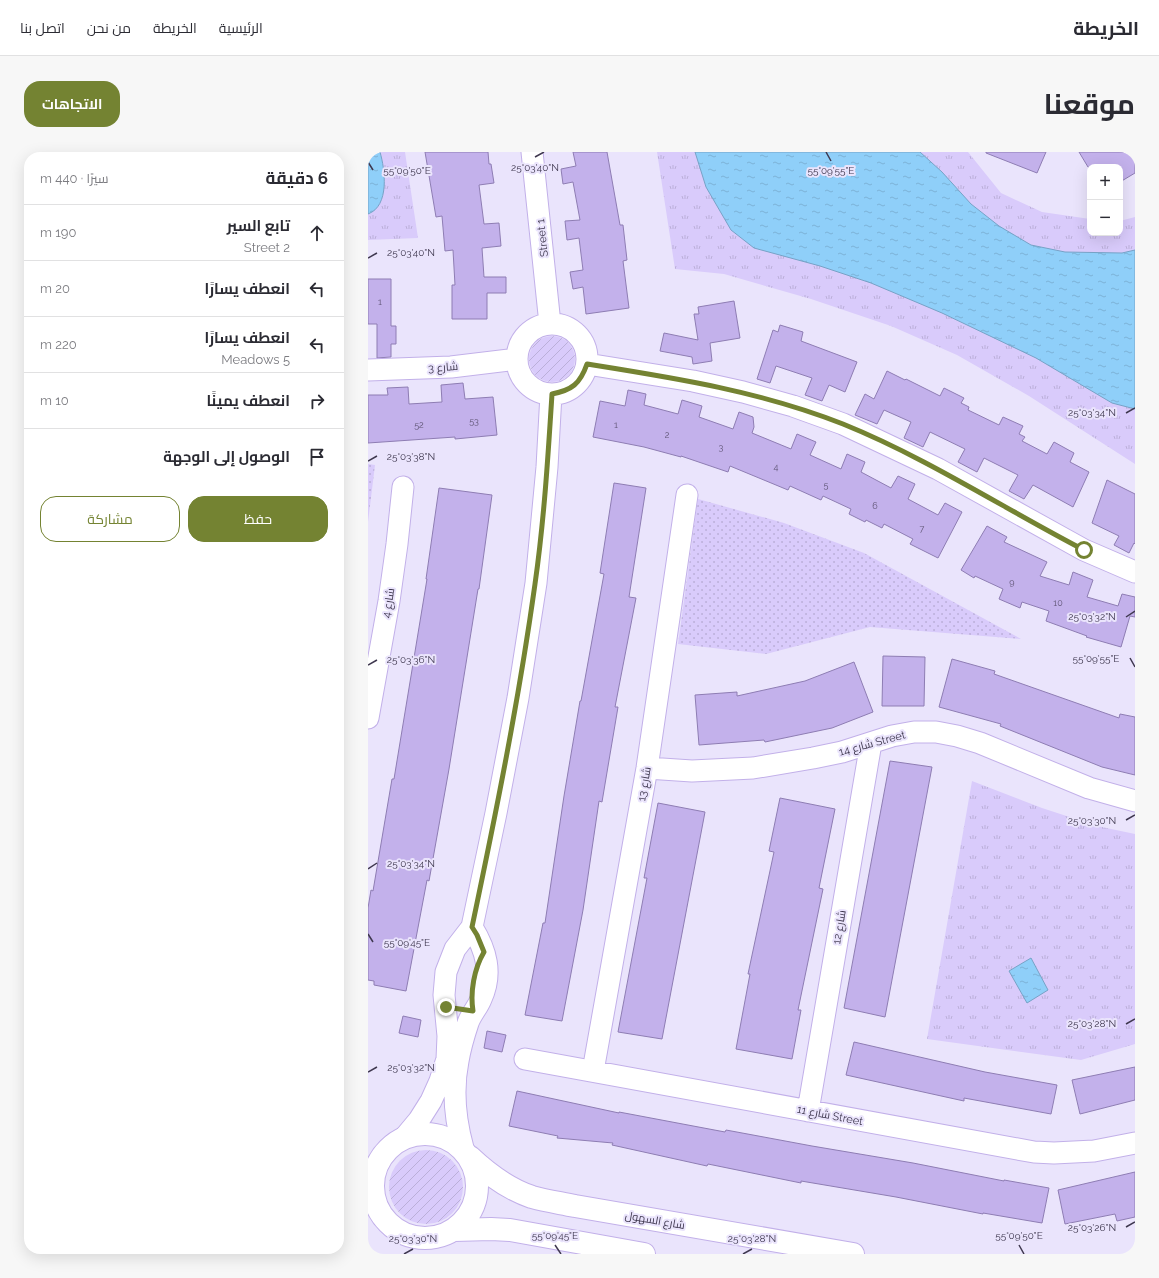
<!DOCTYPE html>
<html lang="ar">
<meta charset="utf-8">
<style>
:root{--surface:#fff;--page:#f7f7f7;--text:#2b2b33;--muted:#7c7c81;--line:#e1e1e2;--accent:#748332}
body{margin:0;font-family:Raleway,Cairo,sans-serif;background:var(--page);color:var(--text);direction:rtl}
.controls{position:absolute;right:12px;top:12px;display:grid;overflow:hidden;border-radius:8px;box-shadow:0 4px 16px #0002}
.controls button{width:36px;height:36px;display:grid;place-items:center;padding:0;border:0;border-bottom:1px solid var(--line);background:var(--surface);color:var(--text);font:20px sans-serif}
.stop{position:absolute;width:12px;height:12px;margin:-9px;border:3px solid #748332;border-radius:50%;background:#fff}
.stop.end{background:#748332;border-color:#fff;box-shadow:0 1px 4px #0008}
.list{margin:0;padding:0;list-style:none}
h2{display:flex;justify-content:space-between;align-items:center;height:52px;margin:0;padding:0 16px;font-size:17px}
h2 small{font-size:13px;font-weight:400;color:var(--muted)}
.list li{display:grid;grid-template-columns:26px 1fr auto;gap:12px;align-items:center;box-sizing:border-box;height:56px;padding:0 16px;border-top:1px solid var(--line)}
.list b{display:block;font-size:15px;white-space:nowrap}
.list p{margin:0;font-size:13px;white-space:nowrap;color:var(--muted)}
.list em{font-size:13px;font-style:normal;color:var(--muted)}
.actions{display:flex;gap:8px;padding:12px 16px}
.actions a{flex:1;padding:9px 0;border:1px solid var(--accent);border-radius:16px;text-align:center;font-size:14px;color:var(--accent)}
.actions .main{background:var(--accent);color:#fff}
.icon{flex:none;width:22px;height:22px;fill:none;stroke:currentColor;stroke-width:2;stroke-linecap:round;stroke-linejoin:round}
.map{position:relative;flex:none;width:767px;height:1102px;overflow:hidden;direction:ltr;border-radius:16px}
header{display:flex;align-items:center;gap:24px;box-sizing:border-box;height:56px;padding:0 20px;background:var(--surface);border-bottom:1px solid var(--line)}
header strong{font-size:19px}
nav{display:flex;gap:22px;margin-inline-start:auto;font-size:14px}
.intro{display:flex;align-items:center;justify-content:space-between;box-sizing:border-box;height:96px;padding:0 24px}
h1{margin:0;font-size:28px}
.button{padding:10px 18px;border-radius:16px;background:var(--accent);color:#fff;font-size:14px;font-weight:700}
main{display:flex;gap:24px;padding:0 24px}
aside{flex:1;background:var(--surface);border-radius:16px;box-shadow:0 4px 16px #0002}
.map>svg:first-child{display:block}
.grass{fill:url(#grass-dots)}
.park{fill:url(#park-tufts)}
.garden{fill:url(#garden-furrows)}
.water{fill:url(#water-ripples);stroke:#77a2c6}
.building{fill:#c3b1eb;stroke:#8e7db3}
.lines{fill:none;stroke-linecap:round;stroke-linejoin:round}
.street-casing{stroke:#c2b0e9;stroke-width:23}
.secondary-casing{stroke:#c2b0e9;stroke-width:24}
.street{stroke:#fff;stroke-width:21}
.secondary{stroke:#fff;stroke-width:22}
.route{stroke:#748332;stroke-width:5}
.ticks{fill:none;stroke:#3f384f;stroke-width:1.5}
.labels{text-anchor:middle;stroke-width:4;stroke-linejoin:round;paint-order:stroke}
.number-label{font-size:9px;fill:#605676}
.street-label{font-size:11px;fill:#3f384f;stroke:#eae4fc}
.ticks-label{font-size:10px;text-anchor:middle;fill:#3f384f;stroke:#eae4fc;stroke-width:4;stroke-linejoin:round;paint-order:stroke}
</style>
<header>
<strong>الخريطة</strong>
<nav><a>الرئيسية</a><a>الخريطة</a><a>من نحن</a><a>اتصل بنا</a></nav>
</header>
<div class="intro"><h1>موقعنا</h1><a class="button">الاتجاهات</a></div>
<main>
<div class="map">
<svg width="767" height="1102" viewBox="0 0 767 1102">
<defs>
<pattern id="grass-dots" width="8" height="8" patternUnits="userSpaceOnUse"><rect width="8" height="8" fill="#d9cbfb"/><path d="M2 2h.1M6 6h.1" fill="none" stroke="#bbafd9" stroke-width="1.8" stroke-linecap="round"/></pattern>
<pattern id="park-tufts" width="24" height="20" patternUnits="userSpaceOnUse"><rect width="24" height="20" fill="#d9cbfb"/><path d="M3 7l-1-3M5 7V3M7 7l1-3M15 17l-1-3M17 17v-4M19 17l1-3" fill="none" stroke="#bbafd9"/></pattern>
<pattern id="garden-furrows" width="10" height="10" patternUnits="userSpaceOnUse"><rect width="10" height="10" fill="#d9cbfb"/><path d="M-1 1l2-2M0 10L10 0M9 11l2-2" fill="none" stroke="#bbafd9"/></pattern>
<pattern id="water-ripples" width="26" height="14" patternUnits="userSpaceOnUse"><rect width="26" height="14" fill="#8fcff9"/><path d="M2 4q2-2 4 0t4 0M15 11q2-2 4 0t4 0" fill="none" stroke="#7cb2d7"/></pattern>
</defs>
<rect width="100%" height="100%" fill="#eae4fc"/>
<path class="grass" d="M 0,312 L 7,313 L 0,370 Z
M 330,347 L 416,371 L 496,401 L 653,487 L 502,475 L 398,502 L 310,492 Z"/>
<path class="park" d="M 12,0 L 37,0 L 50,86 L 0,88 L 0,62 L 3,61 L 17,28 Z
M 289,0 L 600,0 L 633,41 L 674,60 L 722,67 L 722,81 L 752,81 L 752,69 L 767,65 L 767,312 L 661,244 L 589,203 L 523,174 L 443,147 L 356,122 L 307,117 Z
M 604,629 L 674,656 L 729,674 L 767,682 L 767,892 L 713,908 L 559,887 Z"/>
<path class="garden" d="M161 207a23 23 0 1 1 46 0a23 23 0 1 1-46 0Z
M21 1035a37 37 0 1 1 74 0a37 37 0 1 1-74 0Z"/>
<path class="water" d="M 0,0 L 12,0 C 17,17 22,54 0,62 Z
M 327,0 L 552,0 L 574,20 L 603,52 L 631,74 L 663,93 L 697,100 L 754,101 L 767,98 L 767,257 L 744,251 L 668,206 L 574,161 L 503,131 L 452,114 L 386,96 L 363,78 L 338,35 Z
M 663,806 L 680,838 L 659,851 L 641,819 Z"/>
<path class="building" d="M 57,0 L 120,0 L 121,12 L 123,12 L 126,31 L 111,33 L 116,72 L 131,71 L 133,94 L 114,96 L 116,125 L 138,125 L 138,141 L 119,141 L 119,167 L 84,167 L 84,133 L 87,133 L 85,98 L 77,99 L 74,64 L 68,65 Z
M 205,0 L 239,0 L 252,73 L 255,73 L 259,108 L 255,109 L 261,156 L 218,162 L 215,135 L 205,137 L 202,120 L 215,118 L 211,86 L 199,88 L 197,69 L 212,68 L 205,30 L 195,32 L 193,17 L 208,14 Z
M 618,0 L 678,0 L 669,21 L 618,1 Z
M 711,0 L 761,0 L 767,10 L 767,21 L 752,30 L 752,15 L 720,15 Z
M 0,127 L 23,127 L 23,174 L 28,174 L 28,192 L 23,192 L 23,205 L 9,206 L 9,172 L 0,172 Z
M 366,149 L 372,186 L 342,191 L 344,209 L 325,212 L 324,205 L 292,199 L 296,181 L 330,188 L 326,162 L 331,162 L 330,155 Z
M 412,173 L 435,180 L 433,189 L 489,210 L 477,240 L 461,233 L 454,249 L 437,243 L 444,226 L 408,214 L 402,231 L 389,227 L 405,178 L 410,180 Z
M 519,219 L 537,228 L 538,227 L 572,244 L 576,236 L 596,246 L 593,251 L 601,255 L 600,258 L 631,273 L 635,265 L 655,274 L 651,282 L 657,285 L 654,289 L 679,302 L 686,290 L 706,301 L 702,310 L 721,320 L 705,355 L 665,333 L 656,347 L 641,339 L 650,323 L 616,306 L 609,320 L 590,310 L 597,297 L 562,280 L 555,295 L 536,286 L 543,270 L 516,258 L 509,272 L 487,263 L 497,242 L 506,247 Z
M 95,231 L 97,247 L 125,245 L 129,283 L 87,287 L 87,285 L 0,291 L 0,243 L 20,243 L 19,236 L 40,235 L 41,252 L 74,250 L 73,233 Z
M 260,238 L 278,242 L 276,253 L 310,262 L 314,248 L 334,254 L 331,265 L 365,277 L 371,260 L 385,265 L 386,275 L 384,281 L 423,297 L 429,282 L 448,290 L 442,303 L 473,317 L 479,302 L 497,310 L 493,320 L 523,336 L 530,324 L 547,332 L 540,347 L 570,363 L 577,351 L 594,360 L 570,406 L 542,392 L 545,387 L 516,372 L 514,376 L 498,368 L 497,370 L 481,362 L 483,357 L 455,344 L 453,348 L 422,334 L 420,338 L 362,314 L 360,320 L 313,304 L 313,305 L 276,295 L 225,285 L 232,249 L 257,254 Z
M 739,328 L 767,342 L 767,392 L 766,391 L 761,401 L 746,393 L 751,384 L 724,371 Z
M 246,331 L 278,336 L 261,445 L 268,446 L 247,555 L 250,555 L 234,650 L 231,649 L 215,758 L 194,869 L 157,863 L 175,771 L 177,771 L 196,644 L 212,549 L 213,549 L 236,422 L 232,421 Z
M 71,336 L 124,343 L 111,437 L 110,437 L 81,617 L 61,729 L 59,728 L 38,839 L 6,833 L 6,829 L 0,828 L 0,756 L 3,738 L 5,739 L 24,627 L 26,627 L 59,427 L 58,427 Z
M 619,374 L 639,385 L 636,390 L 679,410 L 672,424 L 701,433 L 705,420 L 725,428 L 719,445 L 750,454 L 754,442 L 767,445 L 767,465 L 762,464 L 753,495 L 718,485 L 719,484 L 678,469 L 681,459 L 654,450 L 652,456 L 631,447 L 635,437 L 607,424 L 606,426 L 593,418 Z
M 515,504 L 557,505 L 556,554 L 514,554 Z
M 584,507 L 627,519 L 626,522 L 751,566 L 752,562 L 767,565 L 767,623 L 734,615 L 632,574 L 633,572 L 571,555 Z
M 486,510 L 505,560 L 464,576 L 397,590 L 396,588 L 331,593 L 327,543 L 369,540 L 369,544 L 437,529 Z
M 522,609 L 564,615 L 517,865 L 476,856 Z
M 412,646 L 467,657 L 451,736 L 455,737 L 430,858 L 433,858 L 424,907 L 368,897 L 382,822 L 380,822 L 406,700 L 401,699 Z
M 290,651 L 337,660 L 294,887 L 250,880 L 279,726 L 276,726 Z
M 35,864 L 53,868 L 50,885 L 31,881 Z
M 119,879 L 138,883 L 134,900 L 116,896 Z
M 486,890 L 617,920 L 689,933 L 683,962 L 596,946 L 596,949 L 478,923 Z
M 767,915 L 767,948 L 712,962 L 704,928 Z
M 149,939 L 251,961 L 251,960 L 357,980 L 358,978 L 444,994 L 545,1011 L 636,1029 L 636,1028 L 681,1036 L 674,1071 L 615,1061 L 615,1062 L 528,1045 L 433,1029 L 433,1031 L 340,1012 L 339,1014 L 244,993 L 245,991 L 189,986 L 190,984 L 141,974 Z
M 767,1020 L 767,1065 L 749,1069 L 747,1062 L 697,1072 L 690,1038 Z"/>
<g class="lines">
<g class="street-casing">
<path id="street" d="M 164,0 L 182,172
M149 207a35 35 0 1 1 70 0a35 35 0 1 1-70 0Z
M 219,212 L 325,229 L 375,240 L 425,254 L 475,272 L 570,317 L 716,398 L 767,420
M 0,218 L 83,215 L 149,207
M 0,566 L 21,449 L 29,392 L 35,335
M 279,616 L 324,619 L 385,616 L 445,606 L 474,600 L 524,584 L 546,580 L 568,580 L 589,584 L 612,591 L 721,636 L 767,649
M 157,907 L 666,1000 L 686,1001 L 726,999 L 767,991
M 225,919 L 279,616 L 319,343
M 440,959 L 503,591
M 36,986 L 51,968 L 63,949 L 72,929 L 79,907 L 80,884 L 76,843 L 78,820 L 87,797 L 104,775 L 128,661 L 150,546 L 168,431 L 179,315 L 183,242
M 95,996 C 87,967 84,939 90,909 C 92,897 96,883 100,871 C 103,862 110,855 113,847 C 125,821 118,798 104,775"/>
</g>
<g class="secondary-casing">
<path id="secondary" d="M5 1034a52 52 0 1 1 104 0a52 52 0 1 1-104 0Z
M 102,1005 C 120,1022 140,1037 164,1045 C 178,1049 193,1051 207,1054 L 485,1102
M 86,1078 L 123,1077 L 142,1078 L 276,1102"/>
</g>
<use href="#street" class="street"/>
<use href="#secondary" class="secondary"/>
</g>
<g class="lines">
<path class="route" d="M 78,855 L 105,859 C 102,840 106,817 116,800 L 109,783 L 104,775 C 128,661 151,547 167,432 C 176,369 180,305 184,242 C 204,238 212,232 219,212 C 307,226 391,239 475,272 C 559,306 635,356 716,398"/>
</g>
<path class="ticks" d="M 458,0 L 463,9M 167,5 L 176,0M 0,10 L 5,18M 0,106 L 9,101M 758,261 L 767,256M 0,309 L 9,304M 758,465 L 767,459M 762,506 L 767,515M 0,513 L 9,508M 758,668 L 767,663M 0,717 L 9,711M 0,782 L 5,790M 758,872 L 767,867M 0,920 L 9,915M 758,1075 L 767,1070M 187,1093 L 193,1102M 651,1093 L 656,1102M 36,1102 L 45,1097M 375,1102 L 384,1097"/>
<g class="labels">
<g class="number-label">
<text x="12" y="153">1</text>
<text x="106" y="272">53</text>
<text x="51" y="276">52</text>
<text x="248" y="276">1</text>
<text x="299" y="286">2</text>
<text x="353" y="298">3</text>
<text x="408" y="318">4</text>
<text x="458" y="336">5</text>
<text x="507" y="357">6</text>
<text x="554" y="380">7</text>
<text x="644" y="433">9</text>
<text x="690" y="454">10</text>
</g>
<g class="street-label">
<text transform="translate(174 86) rotate(-96)" y="4">Street 1</text>
<text transform="translate(75 215) rotate(-4)" y="4">شارع 3</text>
<text transform="translate(20 451) rotate(-81)" y="4">شارع 4</text>
<text transform="translate(504 591) rotate(-15)" y="4">شارع 14 Street</text>
<text transform="translate(276 632) rotate(-80)" y="4">شارع 13</text>
<text transform="translate(471 775) rotate(-80)" y="4">شارع 12</text>
<text transform="translate(462 963) rotate(11)" y="4">شارع 11 Street</text>
<text transform="translate(287 1068) rotate(10)" y="4">شارع السهول</text>
</g>
</g>
<g class="ticks-label">
<text x="167" y="19">25°03'40"N</text>
<text x="39" y="22">55°09'50"E</text>
<text x="463" y="22">55°09'55"E</text>
<text x="43" y="104">25°03'40"N</text>
<text x="724" y="264">25°03'34"N</text>
<text x="43" y="308">25°03'38"N</text>
<text x="724" y="468">25°03'32"N</text>
<text x="728" y="510">55°09'55"E</text>
<text x="43" y="511">25°03'36"N</text>
<text x="724" y="672">25°03'30"N</text>
<text x="43" y="715">25°03'34"N</text>
<text x="39" y="794">55°09'45"E</text>
<text x="724" y="875">25°03'28"N</text>
<text x="43" y="919">25°03'32"N</text>
<text x="724" y="1079">25°03'26"N</text>
<text x="187" y="1087">55°09'45"E</text>
<text x="651" y="1087">55°09'50"E</text>
<text x="45" y="1090">25°03'30"N</text>
<text x="384" y="1090">25°03'28"N</text>
</g>
</svg>
<div class="controls">
<button>+</button>
<button>−</button>
</div>
<div class="stop" style="left:716px;top:398px"></div>
<div class="stop end" style="left:78px;top:855px"></div>
</div>
<aside>
<h2>6 دقيقة<small>سيرًا · 440 m</small></h2>
<ul class="list">
<li><svg class="icon" aria-label="ahead" viewBox="0 0 24 24"><path d="M12 20V5M6 11l6-6 6 6"/></svg><div><b>تابع السير</b><p>Street 2</p></div><em>190 m</em></li>
<li><svg class="icon" aria-label="left" viewBox="0 0 24 24"><path d="M17 20v-9H6M10 6l-5 5 5 5"/></svg><div><b>انعطف يسارًا</b></div><em>20 m</em></li>
<li><svg class="icon" aria-label="left" viewBox="0 0 24 24"><path d="M17 20v-9H6M10 6l-5 5 5 5"/></svg><div><b>انعطف يسارًا</b><p>Meadows 5</p></div><em>220 m</em></li>
<li><svg class="icon" aria-label="right" viewBox="0 0 24 24"><path d="M7 20v-9h11M14 6l5 5-5 5"/></svg><div><b>انعطف يمينًا</b></div><em>10 m</em></li>
<li><svg class="icon" aria-label="arrive" viewBox="0 0 24 24"><path d="M6 21V4h12l-3 4 3 4H6"/></svg><div><b>الوصول إلى الوجهة</b></div></li>
</ul>
<div class="actions"><a class="main">حفظ</a><a>مشاركة</a></div>
</aside>
</main>
